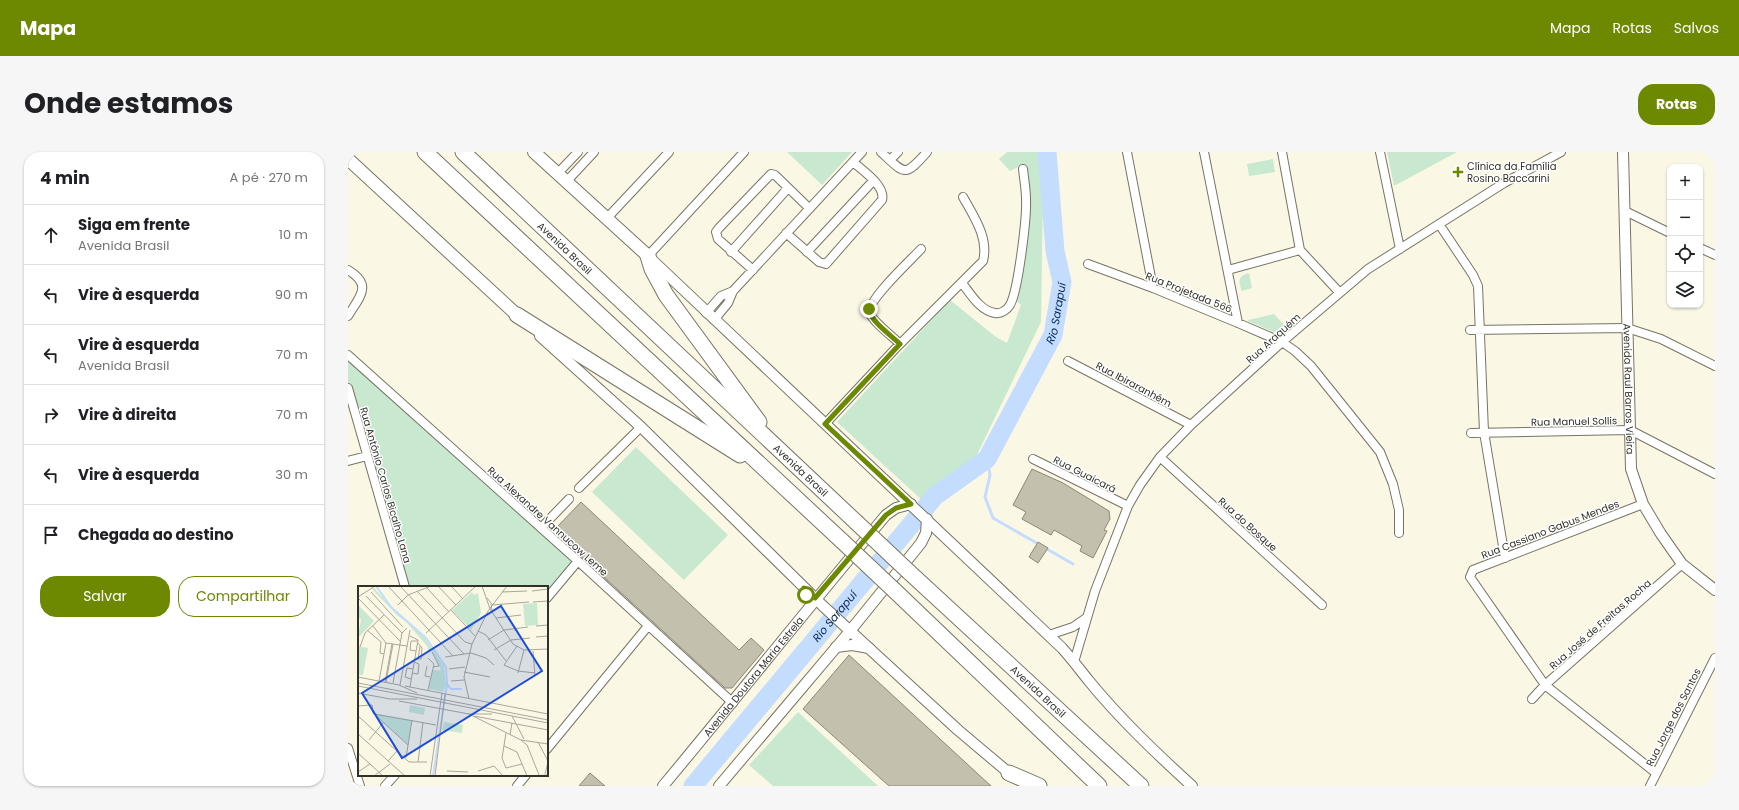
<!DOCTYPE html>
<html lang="pt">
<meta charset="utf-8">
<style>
:root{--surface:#fff;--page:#f6f6f6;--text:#202124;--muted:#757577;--line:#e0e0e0;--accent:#6c8901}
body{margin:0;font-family:Poppins,sans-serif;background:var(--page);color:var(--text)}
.controls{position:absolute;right:12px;top:12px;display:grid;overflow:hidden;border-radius:8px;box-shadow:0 1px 3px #0004}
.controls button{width:36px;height:36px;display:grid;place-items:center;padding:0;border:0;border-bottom:1px solid var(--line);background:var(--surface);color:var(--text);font:20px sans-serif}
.stop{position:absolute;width:12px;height:12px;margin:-9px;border:3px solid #6c8901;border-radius:50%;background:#fff}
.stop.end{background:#6c8901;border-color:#fff;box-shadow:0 1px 4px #0008}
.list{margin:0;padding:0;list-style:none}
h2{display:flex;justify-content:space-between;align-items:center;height:52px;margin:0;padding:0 16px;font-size:17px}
h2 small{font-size:13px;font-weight:400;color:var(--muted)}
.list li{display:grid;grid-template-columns:26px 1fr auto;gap:12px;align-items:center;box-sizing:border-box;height:60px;padding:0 16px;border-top:1px solid var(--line)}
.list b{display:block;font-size:15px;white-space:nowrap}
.list p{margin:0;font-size:13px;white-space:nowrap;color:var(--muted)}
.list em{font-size:13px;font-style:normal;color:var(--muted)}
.actions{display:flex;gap:8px;padding:12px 16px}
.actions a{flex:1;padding:9px 0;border:1px solid var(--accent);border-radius:16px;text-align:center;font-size:14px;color:var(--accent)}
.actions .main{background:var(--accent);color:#fff}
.icon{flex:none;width:22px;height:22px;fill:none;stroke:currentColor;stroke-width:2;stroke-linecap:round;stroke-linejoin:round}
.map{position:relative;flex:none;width:1367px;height:634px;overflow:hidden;border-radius:16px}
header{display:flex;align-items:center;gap:24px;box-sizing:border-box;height:56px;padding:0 20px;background:var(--accent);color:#fff}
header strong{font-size:19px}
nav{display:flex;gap:22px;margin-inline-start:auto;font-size:14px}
.intro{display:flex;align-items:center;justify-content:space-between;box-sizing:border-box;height:96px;padding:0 24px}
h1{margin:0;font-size:28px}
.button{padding:10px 18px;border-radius:16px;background:var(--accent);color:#fff;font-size:14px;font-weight:700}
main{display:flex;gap:24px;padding:0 24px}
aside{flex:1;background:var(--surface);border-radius:16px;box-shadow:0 1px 3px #0004}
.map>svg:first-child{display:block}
.green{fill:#c9e8d0}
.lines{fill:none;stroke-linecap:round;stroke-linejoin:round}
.stream{stroke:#c4dcfe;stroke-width:3}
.river{stroke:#c4dcfe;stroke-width:19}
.building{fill:#c3c0ae;stroke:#8b8877}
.minor-casing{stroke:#777464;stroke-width:10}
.tertiary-casing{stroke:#777464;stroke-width:12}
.secondary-casing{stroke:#777464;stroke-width:14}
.motorway-casing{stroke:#777464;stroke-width:17}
.minor{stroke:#fff;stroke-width:8}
.tertiary{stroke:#fff;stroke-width:10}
.secondary{stroke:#fff;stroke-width:12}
.motorway{stroke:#fff;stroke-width:15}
.motorway-bridge-casing{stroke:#777464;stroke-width:17;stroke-linecap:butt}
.motorway-bridge{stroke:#fff;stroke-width:15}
.route{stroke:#6c8901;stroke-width:5}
.poi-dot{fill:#6c8901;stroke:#fff;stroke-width:1.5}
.labels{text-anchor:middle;stroke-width:3;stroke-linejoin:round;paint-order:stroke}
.poi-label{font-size:10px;fill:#313029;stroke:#fff;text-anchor:start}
.street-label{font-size:10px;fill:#313029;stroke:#fff}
.water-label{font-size:11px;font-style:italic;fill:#022758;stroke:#fff}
.inset-river{fill:none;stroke:#c4dcfe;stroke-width:2}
.inset-road{fill:none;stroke:#aaa79a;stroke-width:1}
.view{fill:#1d4ed8;fill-opacity:0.15;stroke:#1d4ed8;stroke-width:2}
.inset-edge{fill:none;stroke:#313029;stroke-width:2}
</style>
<header>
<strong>Mapa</strong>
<nav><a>Mapa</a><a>Rotas</a><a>Salvos</a></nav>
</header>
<div class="intro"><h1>Onde estamos</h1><a class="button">Rotas</a></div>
<main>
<aside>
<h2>4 min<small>A pé · 270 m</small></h2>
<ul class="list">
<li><svg class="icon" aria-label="ahead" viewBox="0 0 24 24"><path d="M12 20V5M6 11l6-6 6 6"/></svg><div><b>Siga em frente</b><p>Avenida Brasil</p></div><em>10 m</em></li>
<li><svg class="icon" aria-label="left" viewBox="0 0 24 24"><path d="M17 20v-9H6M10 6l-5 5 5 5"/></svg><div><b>Vire à esquerda</b></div><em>90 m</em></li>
<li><svg class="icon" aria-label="left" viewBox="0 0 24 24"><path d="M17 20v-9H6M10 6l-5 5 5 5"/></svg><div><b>Vire à esquerda</b><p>Avenida Brasil</p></div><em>70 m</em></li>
<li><svg class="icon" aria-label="right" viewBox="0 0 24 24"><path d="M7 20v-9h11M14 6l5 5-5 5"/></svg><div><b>Vire à direita</b></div><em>70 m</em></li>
<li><svg class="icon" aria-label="left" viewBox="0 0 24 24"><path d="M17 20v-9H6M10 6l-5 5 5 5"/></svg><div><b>Vire à esquerda</b></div><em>30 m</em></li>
<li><svg class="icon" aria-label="arrive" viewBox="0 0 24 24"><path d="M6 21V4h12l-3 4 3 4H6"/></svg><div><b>Chegada ao destino</b></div></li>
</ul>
<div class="actions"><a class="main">Salvar</a><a>Compartilhar</a></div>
</aside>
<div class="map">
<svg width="1367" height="634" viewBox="0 0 1367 634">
<rect width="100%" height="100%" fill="#fbf7e5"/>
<path class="green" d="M 439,0 L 504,0 L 474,33 Z
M 659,0 L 690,0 L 695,39 L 693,170 L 625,311 L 583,341 L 576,350 L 489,270 L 602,148 L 648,185 L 659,191 L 673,153 L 668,148 L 681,32 L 677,12 L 662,19 L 651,7 Z
M 1039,0 L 1109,0 L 1046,34 Z
M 925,7 L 927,20 L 901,24 L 899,12 Z
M 901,121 L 904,136 L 894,139 C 890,129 890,124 901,121 Z
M 926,162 L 936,173 L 930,179 L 926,180 L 900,169 L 900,168 Z
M 0,203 L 230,409 L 199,446 L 199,435 L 57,435 L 0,235 Z
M 288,295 L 380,383 L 336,428 L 244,340 Z
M 450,560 L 530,634 L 425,634 L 401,613 Z"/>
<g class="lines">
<path class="stream" d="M 639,307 L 642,323 L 637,345 L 645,366 L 692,393
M 697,396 L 725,412"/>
<path class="river" id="s1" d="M 345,634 L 587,344 L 639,307 L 705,183 L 714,130 L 707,99 L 699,0"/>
</g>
<path class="building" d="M 684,317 L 715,331 L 761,359 L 762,367 L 756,378 L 759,379 L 745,406 L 732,399 L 734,394 L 706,378 L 703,383 L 674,367 L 678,360 L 665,353 Z
M 233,350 L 391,498 L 403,486 L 416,498 L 384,536 L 377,536 L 208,381 L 209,375 Z
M 690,390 L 700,396 L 690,411 L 681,405 Z
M 501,503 L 643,634 L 541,634 L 455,557 Z
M 242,621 L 257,634 L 231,634 Z"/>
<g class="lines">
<g class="minor-casing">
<path id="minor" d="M 533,0 C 557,22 556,26 579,0
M 779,0 L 805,136
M 856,0 L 890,171
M 934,0 L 952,98 L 991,140
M 1032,0 L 1052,97
M 542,8 L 550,0
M 209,22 L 230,0
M 218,30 L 246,0
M 1277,59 L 1322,81
M 262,63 L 321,0
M 1091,72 L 1125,123 L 1130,134 L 1136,280 L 1157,406
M 438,81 L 471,110 L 478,112 L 534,48 C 538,34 514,18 505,10
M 1352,96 L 1367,103
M 383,100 L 440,36
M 459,100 L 525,29
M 300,104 L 396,0
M 740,112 L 805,136 L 890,171 L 934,190 L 947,199 L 963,214 L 1032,300 L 1045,332 L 1051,358 L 1051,381
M 0,118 C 25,133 12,144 0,164
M 405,118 L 370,87 L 368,80 L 371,76 L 423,22 L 427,23 L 461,56
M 880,118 L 952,98
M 614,131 C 622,141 632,159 647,161 C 653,162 659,158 662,153 C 670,139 679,66 678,47 C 678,37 676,27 675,17
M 358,161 L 373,144 L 385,139
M 366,168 L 380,151 L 385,139 L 514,0
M 1122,178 L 1279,176 L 1313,187 L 1367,214
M 552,192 C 545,185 524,169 522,161 C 518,149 564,107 573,97
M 0,203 L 230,409 L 385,551
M 720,209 L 843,273
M 0,236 L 57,435
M 477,272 L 548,196 L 635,109 C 641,86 626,65 615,45
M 1123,281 L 1282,278 L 1367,322
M 812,305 L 974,453
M 685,307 L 780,354
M 0,309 L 19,304
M 231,336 L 293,275
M 1295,352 L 1125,418 L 1122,425 L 1197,533 L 1308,621
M 193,376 L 221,347
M 199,446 L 230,409
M 701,483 L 725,475 L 738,466
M 726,510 L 747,439 L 780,354 L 792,333 L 812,305 L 843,273 L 934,190 L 1020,117 L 1156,31 L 1213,0
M 1184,547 L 1197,533 L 1334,412
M 0,596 L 12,634
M 199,597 L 300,474
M 37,634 L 47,623
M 169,634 L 178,623
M 1302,634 L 1367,506"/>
</g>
<g class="tertiary-casing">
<g id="tertiary">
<path id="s2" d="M 1275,0 L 1283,317 L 1295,352 L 1313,382 L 1334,412 L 1367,438"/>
<path d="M 303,107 L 714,496 C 724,507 732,518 741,529 C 772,567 808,601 844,634"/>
<path d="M 192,184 L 293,275 L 475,454 L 610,578 L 661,621"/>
<path d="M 488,495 L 504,493 L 521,496"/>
<path id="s3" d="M 315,634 C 390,544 463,452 538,363 L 548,356 L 563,352"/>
<path d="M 371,634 L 502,479 L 573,391 L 578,381 L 579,367"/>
</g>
</g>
<g class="secondary-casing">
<path id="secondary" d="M 186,0 L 300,104
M 0,7 L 169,163"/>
</g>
<g class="motorway-casing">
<g id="motorway">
<path d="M 77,0 L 494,389"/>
<path id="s4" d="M 115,0 L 508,370"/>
<path d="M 300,104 L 304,117 L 318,143 L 411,270"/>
<path d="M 169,163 L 392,303"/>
<path id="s5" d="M 561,420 L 793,634"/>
<path d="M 546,438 L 751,634"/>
<path d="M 661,621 L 691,634"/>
</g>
</g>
<use href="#minor" class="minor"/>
<use href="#tertiary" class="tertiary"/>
<use href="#secondary" class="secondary"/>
<use href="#motorway" class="motorway"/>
<g class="motorway-bridge-casing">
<path id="motorway-bridge" d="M 508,370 L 561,420
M 494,389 L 546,438"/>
</g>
<use href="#motorway-bridge" class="motorway-bridge"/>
</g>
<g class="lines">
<path class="route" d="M 458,443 L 456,436 L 467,446 L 538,363 L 548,356 L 563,352 L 477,272 L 552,192 C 543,183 523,170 521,157"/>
</g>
<path class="poi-dot" d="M1108 14h4v4h4v4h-4v4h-4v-4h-4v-4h4z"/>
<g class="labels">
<g class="poi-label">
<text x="1119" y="18">Clínica da Família<tspan x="1119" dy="12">Rosino Baccarini</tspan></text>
</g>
<g class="street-label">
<text dy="4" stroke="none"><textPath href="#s4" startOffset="140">Avenida Brasil</textPath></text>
<text transform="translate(841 140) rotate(22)" y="4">Rua Projetada 566</text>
<text transform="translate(925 186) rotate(-42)" y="4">Rua Araquém</text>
<text transform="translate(786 232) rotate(28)" y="4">Rua Ibiraranhém</text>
<text dy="4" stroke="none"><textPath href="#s2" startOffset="237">Avenida Raul Barros Vieira</textPath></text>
<text transform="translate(1226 269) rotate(-1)" y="4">Rua Manuel Sollis</text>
<text dy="4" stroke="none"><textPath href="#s4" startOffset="464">Avenida Brasil</textPath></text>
<text transform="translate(737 322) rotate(27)" y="4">Rua Guaicará</text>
<text transform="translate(38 333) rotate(74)" y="4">Rua Antônio Carlos Bicalho Lana</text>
<text transform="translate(200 369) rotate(42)" y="4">Rua Alexandre Vannucow Leme</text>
<text transform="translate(900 372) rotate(42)" y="4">Rua do Bosque</text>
<text transform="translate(1202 377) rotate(-21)" y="4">Rua Cassiano Gabus Mendes</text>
<text transform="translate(1252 472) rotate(-41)" y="4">Rua José de Freitas Rocha</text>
<text dy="4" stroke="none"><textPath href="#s3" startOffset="142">Avenida Doutora Maria Estrela</textPath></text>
<text dy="4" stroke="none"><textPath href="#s5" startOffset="176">Avenida Brasil</textPath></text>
<text transform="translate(1325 565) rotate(-63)" y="4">Rua Jorge dos Santos</text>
</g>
<g class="water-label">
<text dy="4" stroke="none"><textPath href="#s1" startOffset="604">Rio Sarapuí</textPath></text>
<text dy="4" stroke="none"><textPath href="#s1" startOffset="221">Rio Sarapuí</textPath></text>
</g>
</g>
<g transform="translate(10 434)">
<rect width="190" height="190" fill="#fbf7e5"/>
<path d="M 16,2 L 34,22 L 42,28 L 67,52 L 77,67 L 86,80 L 88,99 L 85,106 L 71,103 L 75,84 L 83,84 L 74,65 L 71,66 L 69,60 L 49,37 L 39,29 L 14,3 ZM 114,6 L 116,9 L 120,7 L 123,27 L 113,44 L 94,24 ZM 179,17 L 180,39 L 167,40 L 165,18 ZM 0,19 L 16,35 L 2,50 L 0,50 L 3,34 L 0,30 ZM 0,60 L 10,62 L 5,89 L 0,89 ZM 52,119 L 67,122 L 66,129 L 51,126 ZM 15,127 L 54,134 L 50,159 ZM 86,136 L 105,139 L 104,147 L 84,144 Z" fill="#c9e8d0"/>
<path class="inset-river" d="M 18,0 L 33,21 L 68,52 L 88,81 L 89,98 L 75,190M 89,98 L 93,103 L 104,103"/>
<path class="inset-road" d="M 30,0 L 95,70M 42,0 L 106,68M 80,0 L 98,19M 93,0 L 105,13M 124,0 L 132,23 L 155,58 L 166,64 L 190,63M 69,2 L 91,26M 59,5 L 107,56 L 114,58M 174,5 L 190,3M 13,6 L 45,41M 144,6 L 169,5M 8,10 L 44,47M 0,11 L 17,0M 129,12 L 133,17 L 134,25M 1,13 L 43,56M 175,16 L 190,15M 40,19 L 50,9 L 73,0M 134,19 L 171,16M 93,24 L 117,50M 138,32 L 163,29M 15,40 L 28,57 L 21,95M 178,40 L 190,39M 9,44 L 23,56 L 22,67 L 26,68M 120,45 L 128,49 L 148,75M 68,47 L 118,0M 178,51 L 190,50M 130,54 L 146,44 L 170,41M 28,57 L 49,60M 159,60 L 146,79 L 160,85 L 177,87M 2,61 L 7,47 L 26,29M 136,64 L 153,54 L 172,52M 58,65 L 52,64 L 53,55 L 60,55M 175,65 L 177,90M 74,66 L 81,80 L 75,81M 87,71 L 113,67 L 128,72 L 136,79M 70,72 L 76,78 L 70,104M 57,73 L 63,73 L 64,62 L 60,57M 60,73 L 62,60M 69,80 L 67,90 L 72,91M 91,83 L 107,81M 106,86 L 132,91M 54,87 L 60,88 L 61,78 L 56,76M 160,87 L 166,64M 0,91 L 41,99M 53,93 L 47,91 L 49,82 L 55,83M 93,95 L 106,94M 27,96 L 34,58M 28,96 L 35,58M 0,97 L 190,134M 35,97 L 44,47 L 49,42M 41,99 L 59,107M 42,99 L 52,44M 0,100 L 190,137M 47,100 L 190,128M 52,101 L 60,54 L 52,50M 0,107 L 32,113M 32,113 L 59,113M 111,113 L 106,91 L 114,58 L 130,25 L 149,0M 41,115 L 111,128 L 163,154 L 169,159 L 181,189M 0,120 L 14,119 L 15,127 L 50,159M 16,128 L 78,139M 111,128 L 134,128M 0,130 L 51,176 L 69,176M 116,130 L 190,144M 154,130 L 166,153M 148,147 L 144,172 L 148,182 L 164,178M 0,148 L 47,190M 152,149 L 154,137M 11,154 L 25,137M 163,154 L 190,158M 180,156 L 190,175M 146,160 L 159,166 L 169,190M 0,167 L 25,190M 48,172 L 54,134M 30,175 L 39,165M 60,176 L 65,136M 89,185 L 110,186M 120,185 L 136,180 L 145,190M 0,186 L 12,178M 187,188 L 190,176M 16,190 L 32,178M 72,190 L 84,107M 77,190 L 87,108M 170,190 L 190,189"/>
<path class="view" d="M 143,20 L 184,85 L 44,172 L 4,107 Z"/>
<rect width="190" height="190" class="inset-edge"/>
</g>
</svg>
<div class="controls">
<button>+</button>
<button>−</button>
<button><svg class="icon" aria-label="locate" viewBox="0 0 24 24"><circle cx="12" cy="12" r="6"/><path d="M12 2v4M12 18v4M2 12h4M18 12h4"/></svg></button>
<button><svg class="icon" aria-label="layers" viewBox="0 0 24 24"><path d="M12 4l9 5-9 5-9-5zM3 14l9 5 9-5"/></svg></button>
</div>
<div class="stop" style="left:458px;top:443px"></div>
<div class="stop end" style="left:521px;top:157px"></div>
</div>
</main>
